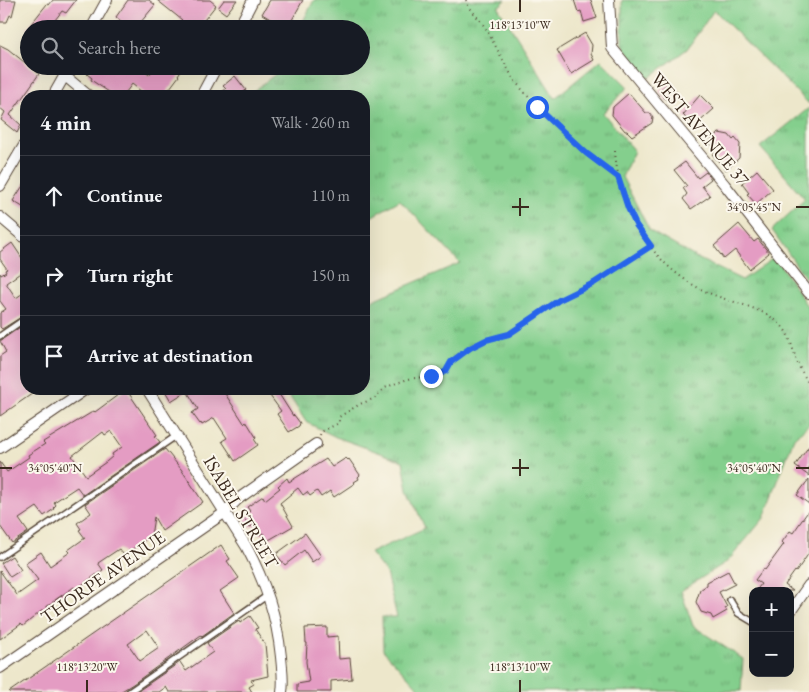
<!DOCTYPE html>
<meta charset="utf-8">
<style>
:root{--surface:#171b24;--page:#242831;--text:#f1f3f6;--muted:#9ea1a6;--line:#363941}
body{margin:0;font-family:"EB Garamond",serif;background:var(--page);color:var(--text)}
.controls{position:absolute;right:15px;bottom:15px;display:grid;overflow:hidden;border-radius:10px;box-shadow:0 5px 20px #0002}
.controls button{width:45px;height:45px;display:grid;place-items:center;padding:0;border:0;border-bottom:1px solid var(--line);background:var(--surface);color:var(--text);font:25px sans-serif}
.stop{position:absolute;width:15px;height:15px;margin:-11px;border:4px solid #2563eb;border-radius:50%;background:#fff}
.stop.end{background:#2563eb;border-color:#fff;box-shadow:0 1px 5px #0008}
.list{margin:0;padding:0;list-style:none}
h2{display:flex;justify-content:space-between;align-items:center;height:65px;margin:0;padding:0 20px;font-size:21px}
h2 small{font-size:16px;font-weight:400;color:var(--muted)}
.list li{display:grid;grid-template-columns:32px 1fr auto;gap:15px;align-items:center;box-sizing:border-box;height:80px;padding:0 20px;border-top:1px solid var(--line)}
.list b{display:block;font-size:19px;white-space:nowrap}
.list em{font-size:16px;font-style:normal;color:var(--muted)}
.icon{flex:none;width:28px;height:28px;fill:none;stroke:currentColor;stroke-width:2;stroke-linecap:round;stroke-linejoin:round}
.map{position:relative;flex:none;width:809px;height:692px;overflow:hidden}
.search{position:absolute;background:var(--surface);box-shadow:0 5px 20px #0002;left:20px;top:20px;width:350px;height:55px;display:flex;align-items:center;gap:12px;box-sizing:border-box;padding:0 18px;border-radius:28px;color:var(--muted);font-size:19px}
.panel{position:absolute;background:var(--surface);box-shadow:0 5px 20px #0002;left:20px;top:90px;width:350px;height:305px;border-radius:20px}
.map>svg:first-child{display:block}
.grass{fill:url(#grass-tufts);stroke:#607c56}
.building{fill:#e49cc3;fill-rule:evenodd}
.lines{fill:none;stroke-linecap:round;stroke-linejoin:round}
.service-casing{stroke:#564638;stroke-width:8}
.minor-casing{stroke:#564638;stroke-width:12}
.path{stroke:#564638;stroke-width:2;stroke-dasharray:1 4;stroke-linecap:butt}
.service{stroke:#fff;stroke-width:5}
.minor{stroke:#fff;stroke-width:10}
.route{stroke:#2563eb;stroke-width:6}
.ticks{fill:none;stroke:#3b2a1e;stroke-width:2}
.labels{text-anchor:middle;stroke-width:4;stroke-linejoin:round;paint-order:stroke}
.street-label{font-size:18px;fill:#3b2a1e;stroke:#fbf7ec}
.ticks-label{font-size:12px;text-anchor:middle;fill:#3b2a1e;stroke:#fbf7ec;stroke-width:4;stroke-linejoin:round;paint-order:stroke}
</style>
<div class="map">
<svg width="809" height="692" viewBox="0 0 809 692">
<defs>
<pattern id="grass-tufts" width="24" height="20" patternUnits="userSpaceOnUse" patternTransform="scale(1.25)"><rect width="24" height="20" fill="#84cf8d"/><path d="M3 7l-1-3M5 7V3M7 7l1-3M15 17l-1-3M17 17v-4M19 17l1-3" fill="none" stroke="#6da873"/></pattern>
</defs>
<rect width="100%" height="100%" fill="#fbf7ec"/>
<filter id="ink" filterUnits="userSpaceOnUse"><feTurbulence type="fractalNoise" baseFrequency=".02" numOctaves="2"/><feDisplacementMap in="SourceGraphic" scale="10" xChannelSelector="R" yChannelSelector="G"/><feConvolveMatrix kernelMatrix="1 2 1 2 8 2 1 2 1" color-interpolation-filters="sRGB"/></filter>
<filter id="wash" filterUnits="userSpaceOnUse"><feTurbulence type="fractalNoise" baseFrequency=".0096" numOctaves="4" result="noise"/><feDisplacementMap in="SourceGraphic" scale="20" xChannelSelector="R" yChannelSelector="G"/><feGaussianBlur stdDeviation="1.12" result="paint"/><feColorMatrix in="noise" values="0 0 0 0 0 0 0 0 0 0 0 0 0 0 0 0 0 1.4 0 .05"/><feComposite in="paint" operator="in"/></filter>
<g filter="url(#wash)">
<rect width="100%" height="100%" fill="#ede7cb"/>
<path class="grass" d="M 314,0 L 506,0 L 498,7 L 555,98 L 601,60 L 628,87 L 603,113 L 634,151 L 622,177 L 650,231 L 697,258 L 742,280 L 775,257 L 809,309 L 809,424 L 794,438 L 764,518 L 728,561 L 681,591 L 693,626 L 743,659 L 741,691 L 422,692 L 383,650 L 382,617 L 397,617 L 386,573 L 370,553 L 425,528 L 408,490 L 403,461 L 336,437 L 306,422 L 285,389 L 364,389 L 364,304 L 460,263 L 400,200 L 364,221 L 364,96 L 247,96 L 286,66 L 361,66 L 361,29 L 299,29 Z
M 622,0 L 809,0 L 809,104 L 714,10 L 687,49 L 646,80 L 622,44 Z
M 809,108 L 809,283 L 772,230 L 805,199 L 760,147 Z"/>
<g id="blocks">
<path class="building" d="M 0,0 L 16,0 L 12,16 L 10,15 L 7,22 L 0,22 Z
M 53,0 L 76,0 L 66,13 L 62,11 L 48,29 L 27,29 L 47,4 L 49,5 Z
M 128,0 L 149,0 L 155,5 L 135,29 L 115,29 L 121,21 L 116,17 Z
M 157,0 L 210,0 L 216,5 L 197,29 L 174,29 L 182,20 Z
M 224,0 L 237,0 L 226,14 L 218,8 Z
M 270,0 L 303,0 L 287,29 L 262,14 Z
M 574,0 L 591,0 L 597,18 L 584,22 L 581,11 L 578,12 Z
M 585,33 L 592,45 L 591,54 L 594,60 L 571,74 L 557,50 Z
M 0,45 L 8,49 L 39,74 L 10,115 L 21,125 L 17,133 L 1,120 L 5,112 L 0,108 Z
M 93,66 L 138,66 L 149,75 L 156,66 L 184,66 L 178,75 L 179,76 L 164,96 L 147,96 L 132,84 L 123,96 L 115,96 L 91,80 L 92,78 L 87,74 Z
M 235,76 L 246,90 L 239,96 L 216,96 L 226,89 L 223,86 Z
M 669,83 L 677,92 L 667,101 L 659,91 Z
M 629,93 L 646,113 L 650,113 L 653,117 L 652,123 L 632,136 L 627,131 L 625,131 L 612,115 L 613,107 Z
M 700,95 L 714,109 L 697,124 L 692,119 L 689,121 L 683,115 Z
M 719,133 L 729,135 L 733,140 L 735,138 L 740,144 L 739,158 L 726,170 L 712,154 L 716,151 L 709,142 Z
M 685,162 L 698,178 L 706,172 L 711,179 L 702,186 L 710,196 L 691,209 L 683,199 L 687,194 L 683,188 L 687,186 L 674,170 Z
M 757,170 L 773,189 L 756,204 L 747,194 L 749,193 L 745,188 L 746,188 L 742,183 Z
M 26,181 L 26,209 L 13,201 Z
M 739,224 L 754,242 L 758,239 L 769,253 L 749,269 L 735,250 L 724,259 L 714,246 Z
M 12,243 L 26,264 L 26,269 L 6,283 L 16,298 L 26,291 L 26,314 L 2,329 L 0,327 L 0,313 L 6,309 L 0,301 L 0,273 L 1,275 L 6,272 L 5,270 L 7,269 L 0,259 L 0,252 Z
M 26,323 L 26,389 L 39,389 L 0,416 L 0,356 L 6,352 L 0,341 Z
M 126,389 L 157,435 L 155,436 L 160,442 L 83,495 L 77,487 L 54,502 L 56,505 L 53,508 L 54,509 L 44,516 L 37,507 L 19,519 L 28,532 L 12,543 L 0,526 L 0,462 L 7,472 L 29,457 L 28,455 L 45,444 L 43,442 L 94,411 L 95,412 ZM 111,431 L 122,447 L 112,454 L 113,456 L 106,462 L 86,476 L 72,456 L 103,432 L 105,435 Z
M 164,389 L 222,389 L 244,423 L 246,421 L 256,437 L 254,439 L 258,445 L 235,461 L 222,441 L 227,438 L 214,418 L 202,425 L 201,423 L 200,424 L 192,413 L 198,409 L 187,391 L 171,401 Z
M 265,389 L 288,389 L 279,394 L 293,416 L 294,415 L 300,423 L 299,426 L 289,432 L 277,414 L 281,411 Z
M 809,446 L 809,476 L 795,466 Z
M 165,449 L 181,469 L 203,502 L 162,531 L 154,517 L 151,536 L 124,555 L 119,549 L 98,563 L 103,570 L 76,589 L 74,587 L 55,600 L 23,626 L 21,624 L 0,639 L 0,571 L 17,595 L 38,580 L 25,563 L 41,552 L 50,566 L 70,552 L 68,550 L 85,538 L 79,530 L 81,529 L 77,523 L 91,513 L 85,504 Z
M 346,458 L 348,460 L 349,459 L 360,475 L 358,477 L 359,479 L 354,482 L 355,483 L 334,497 L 330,491 L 321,497 L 317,491 L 310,496 L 307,492 L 303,495 L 298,488 L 280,503 L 293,526 L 267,541 L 263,533 L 260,535 L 254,525 L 250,527 L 243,517 L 250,511 L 247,507 L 263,496 L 265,500 L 280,488 L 278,486 L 287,478 L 289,482 L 326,459 L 332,467 Z
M 809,479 L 809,504 L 797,495 Z
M 809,510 L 809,553 L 796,572 L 795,571 L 785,585 L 793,591 L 756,591 L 761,584 L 755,580 L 763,569 L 765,570 L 784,544 L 782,542 L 790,531 L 793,533 Z
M 305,533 L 321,556 L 312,562 L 304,550 L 285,565 L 276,554 Z
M 221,545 L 230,559 L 227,561 L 239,578 L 220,591 L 234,613 L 202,636 L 201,635 L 133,684 L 120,692 L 9,692 ZM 147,630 L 159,648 L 140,661 L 128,644 Z
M 12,556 L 21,570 L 10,577 L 1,563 Z
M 728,571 L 735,584 L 719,592 L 727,607 L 725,608 L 727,611 L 713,619 L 711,615 L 701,612 L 696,602 L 700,590 L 707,585 L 707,582 Z
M 250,616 L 258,628 L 255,629 L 265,644 L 268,676 L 251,680 L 254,684 L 249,687 L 252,692 L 169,692 L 166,687 L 159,692 L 139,692 L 138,691 L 180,662 L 186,671 L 213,652 L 207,643 L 239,621 L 240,623 Z
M 327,627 L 327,637 L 338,636 L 339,659 L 350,658 L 352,679 L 331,681 L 331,692 L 297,692 L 297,684 L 309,682 L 306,662 L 307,643 L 306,643 L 305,628 Z"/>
</g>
</g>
<g filter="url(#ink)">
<use href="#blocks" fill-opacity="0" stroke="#564638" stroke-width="1"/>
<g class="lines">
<g class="service-casing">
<path id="service" d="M 0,336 L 26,318
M 0,557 L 176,436
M 730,600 L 738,613 L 753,622
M 129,692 L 268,595"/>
</g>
<g class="minor-casing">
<path id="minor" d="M 609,0 L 612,48 L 725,185 L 809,293
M 91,29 L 107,0
M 238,29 L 253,0
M 65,76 L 89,96
M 53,96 L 70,66
M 201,96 L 217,66
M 0,186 L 26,142
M 0,217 L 26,239
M 147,389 L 246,546 C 265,582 277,616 281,657 C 282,669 284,680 282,692
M 0,448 L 86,389
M 790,612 L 809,585
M 0,668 L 224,513 L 238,499 L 316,444"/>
</g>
<path class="path" d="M 466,0 L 467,4 L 485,27 L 514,80 L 537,107 L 586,153 L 618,177
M 615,151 C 619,210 652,268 709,293 C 732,303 759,306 779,323 C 791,334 792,350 798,364 C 801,371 805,377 809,384
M 320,435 L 321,432 L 339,423 L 339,417 L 360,404 L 373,399 L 385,388 L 394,384 L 408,379 L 439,375 L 446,371 L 451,362 L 461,354 L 486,340 L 509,334 L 559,300 L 594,283 L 651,246"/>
<use href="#service" class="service"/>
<use href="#minor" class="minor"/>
</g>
</g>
<g class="lines" filter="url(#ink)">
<path class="route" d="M 431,376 L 439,375 L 446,371 L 451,362 L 470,348 L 486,340 L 509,334 L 559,300 L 594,283 L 651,246 L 636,225 L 628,208 L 618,177 L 586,153 L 537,107"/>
</g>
<path class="ticks" d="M 520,0 L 520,12M 520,198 L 520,216M 512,207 L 529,207M 796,207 L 809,207M 520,459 L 520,476M 0,468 L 12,468M 512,468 L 529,468M 796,468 L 809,468M 87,680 L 87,692M 520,680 L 520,692"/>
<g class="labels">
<g class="street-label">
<text transform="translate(700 129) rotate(50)" y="6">WEST AVENUE 37</text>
<text transform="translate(241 512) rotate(59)" y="6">ISABEL STREET</text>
<text transform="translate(103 577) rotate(-35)" y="6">THORPE AVENUE</text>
</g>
</g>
<g class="ticks-label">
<text x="520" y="29">118°13'10"W</text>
<text x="754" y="211">34°05'45"N</text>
<text x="55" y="472">34°05'40"N</text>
<text x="754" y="472">34°05'40"N</text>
<text x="87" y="671">118°13'20"W</text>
<text x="520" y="671">118°13'10"W</text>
</g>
</svg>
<div class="controls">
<button>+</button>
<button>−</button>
</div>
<div class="stop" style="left:537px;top:107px"></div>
<div class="stop end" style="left:431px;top:376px"></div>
<div class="search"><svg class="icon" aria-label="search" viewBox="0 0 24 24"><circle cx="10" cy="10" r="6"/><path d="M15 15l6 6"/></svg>Search here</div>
<section class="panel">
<h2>4 min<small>Walk · 260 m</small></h2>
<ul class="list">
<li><svg class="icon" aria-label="ahead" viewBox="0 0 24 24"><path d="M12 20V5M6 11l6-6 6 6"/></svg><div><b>Continue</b></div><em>110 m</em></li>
<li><svg class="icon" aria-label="right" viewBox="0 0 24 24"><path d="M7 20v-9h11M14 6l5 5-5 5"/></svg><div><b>Turn right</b></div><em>150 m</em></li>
<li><svg class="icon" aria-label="arrive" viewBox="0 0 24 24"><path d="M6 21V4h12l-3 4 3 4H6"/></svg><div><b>Arrive at destination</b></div></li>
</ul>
</section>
</div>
